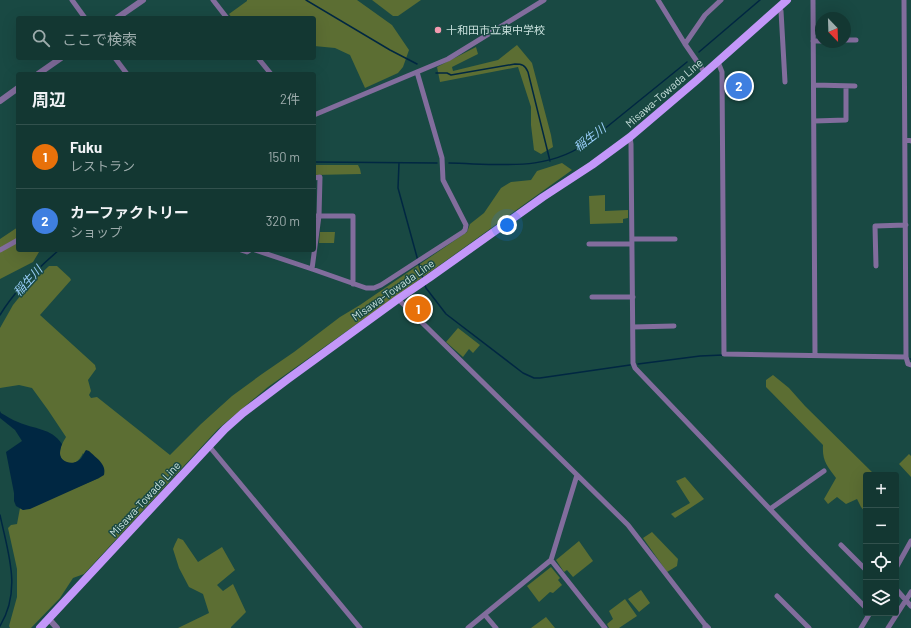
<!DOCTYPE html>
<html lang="ja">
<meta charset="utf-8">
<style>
:root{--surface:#133732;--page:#20423e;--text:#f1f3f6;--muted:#9dacac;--line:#32514d;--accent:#ea580c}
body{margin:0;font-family:Barlow,"Noto Sans JP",sans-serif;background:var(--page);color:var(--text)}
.controls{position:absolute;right:12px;bottom:12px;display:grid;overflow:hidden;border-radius:4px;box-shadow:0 4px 16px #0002}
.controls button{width:36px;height:36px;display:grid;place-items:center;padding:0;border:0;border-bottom:1px solid var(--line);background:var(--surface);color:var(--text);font:20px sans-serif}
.compass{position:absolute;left:815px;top:12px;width:36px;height:36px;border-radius:50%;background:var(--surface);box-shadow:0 4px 16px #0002;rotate:157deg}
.you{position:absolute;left:507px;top:225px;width:14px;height:14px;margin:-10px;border:3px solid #fff;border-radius:50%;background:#1a73e8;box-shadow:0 0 0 6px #1a73e833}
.badge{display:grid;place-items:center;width:26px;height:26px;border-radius:50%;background:var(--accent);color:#fff;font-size:13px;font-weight:700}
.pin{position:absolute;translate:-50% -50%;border:2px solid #fff;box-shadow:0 1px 4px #0006}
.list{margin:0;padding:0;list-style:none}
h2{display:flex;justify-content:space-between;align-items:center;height:52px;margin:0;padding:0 16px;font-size:17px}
h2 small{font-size:13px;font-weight:400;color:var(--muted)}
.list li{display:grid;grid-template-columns:26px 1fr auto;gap:12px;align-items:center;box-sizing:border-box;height:64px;padding:0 16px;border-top:1px solid var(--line)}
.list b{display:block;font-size:15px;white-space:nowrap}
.list p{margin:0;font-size:13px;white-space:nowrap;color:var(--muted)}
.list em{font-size:13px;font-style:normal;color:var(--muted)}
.icon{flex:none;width:22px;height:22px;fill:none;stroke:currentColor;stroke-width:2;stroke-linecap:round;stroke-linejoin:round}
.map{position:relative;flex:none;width:911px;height:628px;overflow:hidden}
.search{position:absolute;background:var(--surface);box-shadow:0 4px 16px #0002;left:16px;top:16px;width:300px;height:44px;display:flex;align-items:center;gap:10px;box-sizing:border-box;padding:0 14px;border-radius:4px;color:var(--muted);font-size:15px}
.panel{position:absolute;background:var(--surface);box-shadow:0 4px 16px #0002;left:16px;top:72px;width:300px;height:180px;border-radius:4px}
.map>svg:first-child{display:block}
.green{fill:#5c6e33}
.water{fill:#002742}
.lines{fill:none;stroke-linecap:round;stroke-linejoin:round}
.stream{stroke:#002742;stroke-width:1.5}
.minor{stroke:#826d9d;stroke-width:5}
.tertiary{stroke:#826d9d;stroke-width:6}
.primary{stroke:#c397f9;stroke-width:8}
.poi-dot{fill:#f29ab0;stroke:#194943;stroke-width:1.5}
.labels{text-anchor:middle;stroke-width:3;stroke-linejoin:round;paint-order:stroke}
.poi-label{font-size:11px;fill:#c9e1dd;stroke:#194943;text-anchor:start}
.street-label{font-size:11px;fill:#c9e1dd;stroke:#194943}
.water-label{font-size:12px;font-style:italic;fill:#99cffa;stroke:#194943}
</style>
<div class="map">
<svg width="911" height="628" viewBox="0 0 911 628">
<rect width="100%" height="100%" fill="#194943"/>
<path class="green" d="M 247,0 L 357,0 L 392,25 L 409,50 L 403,67 L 398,73 L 365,88 L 350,55 L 335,48 L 314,46 L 314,18 L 232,18 L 229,14 L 247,1 Z
M 372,0 L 421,0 L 398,16 L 393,16 Z
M 517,45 L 532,63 L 551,135 L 553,147 L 541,154 L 534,150 L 531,125 L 531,107 L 518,67 L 440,82 L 437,67 L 476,47 L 478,54 L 452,67 L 453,71 L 498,60 Z
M 562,163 L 572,170 L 451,257 L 268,387 L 218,429 L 84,574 L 73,578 L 60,598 L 31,628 L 10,628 L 9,626 L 17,597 L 17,569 L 8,528 L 11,525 L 17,524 L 20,508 L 23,510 L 99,478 L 83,453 C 79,462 71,468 62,459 C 60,456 60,456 60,453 C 60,447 63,442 66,437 L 48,410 L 32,388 L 19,385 L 0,388 L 0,328 L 13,305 L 29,285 L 49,266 L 57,266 L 70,278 L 71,280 L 40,315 L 95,365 L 96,369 L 88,380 L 91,391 L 89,395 L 91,398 L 97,397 L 170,455 L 201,424 L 232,396 L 262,374 L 294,352 L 340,317 L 360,305 L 467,232 L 470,224 L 484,213 L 501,188 L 511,182 L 531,180 L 537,171 Z
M 314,165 L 358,165 L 360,169 L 361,174 L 314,175 Z
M 605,195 L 605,211 L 628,210 L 628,218 L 623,219 L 623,223 L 590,224 L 589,196 Z
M 18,227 L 18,250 L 34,250 L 39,252 L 33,262 L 0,279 L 0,239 Z
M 320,232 L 335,232 L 334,243 L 319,243 Z
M 458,328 L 480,345 L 473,353 L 469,349 L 463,357 L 446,342 Z
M 773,375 L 789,388 L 805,406 L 875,475 L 866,475 L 866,513 L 861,507 L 857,499 L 846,504 L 837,497 L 828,504 L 824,499 L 836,478 C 827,466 822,461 823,445 L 766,387 L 766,380 Z
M 909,454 L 911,456 L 911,477 L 899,464 Z
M 685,477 L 704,499 L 675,518 L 671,514 L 690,503 L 676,481 Z
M 652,532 L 678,559 L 677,566 L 667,572 L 643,538 Z
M 178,538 L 183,540 L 198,562 L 222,547 L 235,570 L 217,585 L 223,591 L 233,584 L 246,612 L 231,627 L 231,628 L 178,628 L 209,613 L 203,594 L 189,587 L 179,568 L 173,549 L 175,544 Z
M 579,541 L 593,561 L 573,577 L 567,570 L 564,572 L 556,560 Z
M 551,567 L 560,578 L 558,580 L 562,585 L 553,593 L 550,592 L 539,602 L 527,586 Z
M 641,590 L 650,603 L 639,612 L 628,599 Z
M 625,599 L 637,616 L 619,628 L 609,628 L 607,624 L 613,619 L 609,611 Z
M 546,617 L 555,628 L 531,628 Z"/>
<path class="water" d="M 0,411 L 1,413 C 7,416 12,420 18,422 C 33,429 52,428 62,444 C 61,447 60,450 60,453 C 60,462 71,465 78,461 C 82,459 83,454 86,450 L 89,451 C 96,458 107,464 104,475 L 99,478 L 30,509 L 23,510 L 16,506 L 14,501 L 14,493 L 6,452 L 22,441 L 15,430 L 0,418 Z"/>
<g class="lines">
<path class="stream" d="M 306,0 L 390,50 L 417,64
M 699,52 L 760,0
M 436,73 L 447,73 L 451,75 L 515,64 C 522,64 525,65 528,72 L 550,161
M 314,162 L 437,163
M 399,163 L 398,188 L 423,279
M 449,163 C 500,164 549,173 592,139 L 687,62
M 425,285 L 426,288 L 446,314 L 523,373 L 534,378 L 540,378 L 630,365
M 0,315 C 15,290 37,269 59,250
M 910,359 L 911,359
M 638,364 L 700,356 L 723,355
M 0,515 C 8,553 22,590 0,626"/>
<path class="minor" d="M 72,0 L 85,18
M 213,0 L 227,18
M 658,0 L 685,44 L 705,73
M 813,0 L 815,355
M 904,0 L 906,357 L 908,364 L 911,365
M 778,8 L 781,11 L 785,82
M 845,40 L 856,40
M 813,41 L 821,41
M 685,44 L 705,15 L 721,0
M 115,58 L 127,74
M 258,58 L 271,74
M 718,62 L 722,72 L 724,354 L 906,357
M 814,85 L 855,86
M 314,115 L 448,59 L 544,0
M 814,121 L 846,120 L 846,86
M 630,137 L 631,144 L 633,363 L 635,368 L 809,550 L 866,608
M 905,139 L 911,141
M 314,216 L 353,216 L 353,284
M 632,239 L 675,239
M 589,244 L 632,244
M 0,250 L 18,240
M 241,250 L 247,252 L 250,250
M 255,250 L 312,269 L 366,288 L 374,288 L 381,285 L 463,232 L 465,230 L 466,225 L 443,180 L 442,158 L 417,72
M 876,266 L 875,226 L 906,225
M 312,269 L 319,216 L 320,177 L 314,178
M 592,297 L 633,297
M 398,299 L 628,525 L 706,626 L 705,627
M 633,327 L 674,326
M 209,446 L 360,628
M 770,509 L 824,471
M 841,545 L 866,570
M 551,560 L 605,628
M 896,568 L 911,541
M 896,589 L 911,606
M 777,596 L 809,628
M 485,615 L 496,628
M 468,628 L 551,560 L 577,475
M 861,628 L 870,613
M 888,628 L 911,592"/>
<path class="tertiary" d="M 117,18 L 143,0
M 38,74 L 61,58
M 0,101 L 18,88
M 49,619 L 57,628
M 706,626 L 708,628"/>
<path class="primary" d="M 40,628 L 209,446 L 225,429 L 243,413 L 288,379 L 398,299 L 429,278 L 543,197 L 592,165 L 630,137 L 697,80 L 787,0"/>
</g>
<circle class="poi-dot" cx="438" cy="30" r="4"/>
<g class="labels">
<g class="poi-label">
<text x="446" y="34">十和田市立東中学校</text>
</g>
<g class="street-label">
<text transform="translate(664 93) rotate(-41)" y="4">Misawa-Towada Line</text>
<text transform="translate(393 290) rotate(-35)" y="4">Misawa-Towada Line</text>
<text transform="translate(145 499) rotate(-47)" y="4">Misawa-Towada Line</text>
</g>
<g class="water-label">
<text transform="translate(590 138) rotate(-37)" y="4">稲生川</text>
<text transform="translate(28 281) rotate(-48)" y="4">稲生川</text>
</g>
</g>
</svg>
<div class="controls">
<button>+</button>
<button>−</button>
<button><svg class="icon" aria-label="locate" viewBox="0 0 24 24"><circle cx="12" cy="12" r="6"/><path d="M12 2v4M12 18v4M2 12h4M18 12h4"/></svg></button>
<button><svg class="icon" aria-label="layers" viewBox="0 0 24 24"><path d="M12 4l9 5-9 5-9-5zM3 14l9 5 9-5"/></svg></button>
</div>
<svg class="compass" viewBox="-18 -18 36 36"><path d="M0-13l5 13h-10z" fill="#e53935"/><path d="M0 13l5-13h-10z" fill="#9dacac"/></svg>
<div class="you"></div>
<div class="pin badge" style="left:418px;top:309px;background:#e8710a">1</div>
<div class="pin badge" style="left:739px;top:86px;background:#3f7fe0">2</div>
<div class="search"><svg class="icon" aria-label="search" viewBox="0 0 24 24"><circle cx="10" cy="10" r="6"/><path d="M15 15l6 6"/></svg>ここで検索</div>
<section class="panel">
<h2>周辺<small>2件</small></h2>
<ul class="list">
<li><span class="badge" style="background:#e8710a">1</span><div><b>Fuku</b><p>レストラン</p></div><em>150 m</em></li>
<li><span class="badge" style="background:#3f7fe0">2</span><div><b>カーファクトリー</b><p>ショップ</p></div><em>320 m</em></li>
</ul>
</section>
</div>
